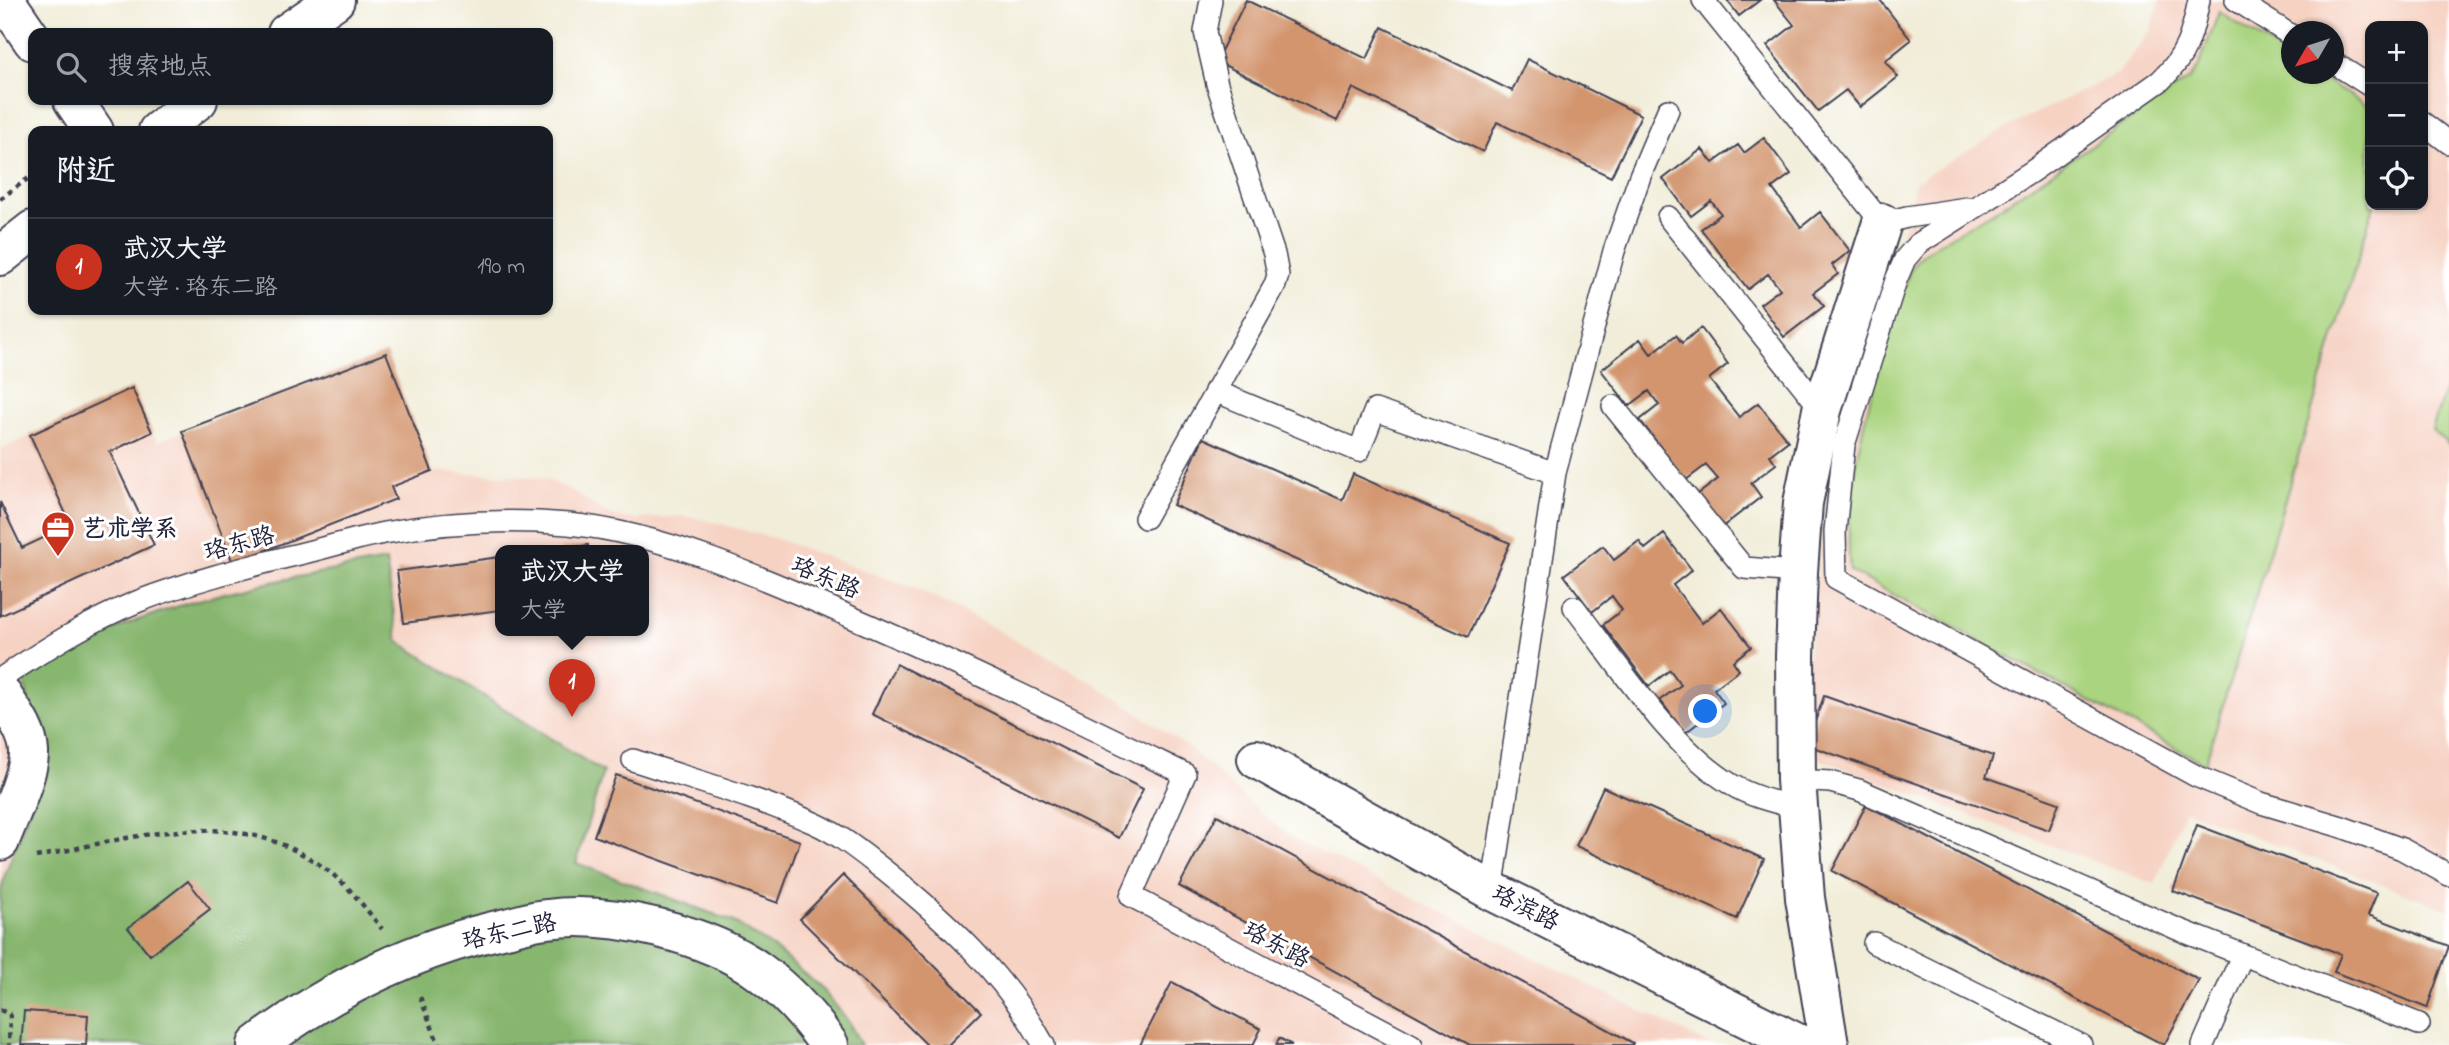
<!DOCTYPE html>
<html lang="zh">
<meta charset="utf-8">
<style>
:root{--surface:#171b24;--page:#20242c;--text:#f1f3f6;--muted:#9ea1a6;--line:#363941;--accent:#c8321e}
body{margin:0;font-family:"Indie Flower","LXGW WenKai TC",sans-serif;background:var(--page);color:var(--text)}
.controls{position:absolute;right:21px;top:21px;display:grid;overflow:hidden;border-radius:14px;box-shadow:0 2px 5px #0004}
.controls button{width:63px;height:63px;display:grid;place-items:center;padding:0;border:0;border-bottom:2px solid var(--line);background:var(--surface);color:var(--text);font:35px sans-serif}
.compass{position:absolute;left:2281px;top:21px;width:63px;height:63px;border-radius:50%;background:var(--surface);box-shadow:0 2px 5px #0004;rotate:231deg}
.you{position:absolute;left:1706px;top:712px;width:24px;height:24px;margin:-18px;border:5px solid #fff;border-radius:50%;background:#1a73e8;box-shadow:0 0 0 10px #1a73e833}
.badge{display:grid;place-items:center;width:46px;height:46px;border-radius:50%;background:var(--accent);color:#fff;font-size:23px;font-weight:700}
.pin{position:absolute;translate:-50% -58px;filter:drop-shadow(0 2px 4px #0008)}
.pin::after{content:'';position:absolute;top:37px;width:24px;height:21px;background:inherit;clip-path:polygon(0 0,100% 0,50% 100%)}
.popup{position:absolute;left:495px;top:545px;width:154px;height:91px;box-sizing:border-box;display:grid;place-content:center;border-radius:14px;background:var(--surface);filter:drop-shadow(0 2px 5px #0005);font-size:23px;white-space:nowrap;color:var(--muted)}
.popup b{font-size:26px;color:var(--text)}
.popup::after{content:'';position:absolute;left:50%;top:100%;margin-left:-14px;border:14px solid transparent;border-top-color:var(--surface)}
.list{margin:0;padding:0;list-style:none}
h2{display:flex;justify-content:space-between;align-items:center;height:91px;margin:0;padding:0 28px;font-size:30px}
h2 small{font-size:23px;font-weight:400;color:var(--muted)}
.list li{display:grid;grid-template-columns:46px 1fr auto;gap:21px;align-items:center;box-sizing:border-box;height:98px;padding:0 28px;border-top:2px solid var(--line)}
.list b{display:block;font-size:26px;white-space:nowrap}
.list p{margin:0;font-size:23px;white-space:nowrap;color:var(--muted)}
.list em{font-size:23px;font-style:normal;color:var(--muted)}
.icon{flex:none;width:38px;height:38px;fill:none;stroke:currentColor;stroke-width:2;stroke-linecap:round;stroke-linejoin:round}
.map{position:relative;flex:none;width:2449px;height:1045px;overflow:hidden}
.search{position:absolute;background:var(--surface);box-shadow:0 2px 5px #0004;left:28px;top:28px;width:525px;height:77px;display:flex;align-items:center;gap:18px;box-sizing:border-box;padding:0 24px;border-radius:14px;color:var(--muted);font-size:26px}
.panel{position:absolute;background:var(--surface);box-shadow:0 2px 5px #0004;left:28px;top:126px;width:525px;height:189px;border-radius:14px}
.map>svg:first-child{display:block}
.built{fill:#f6d2c3;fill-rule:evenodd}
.green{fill:#aad480;stroke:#667b5e;stroke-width:2}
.forest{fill:#87b66e;stroke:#546c54;stroke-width:2}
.building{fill:#d3956e}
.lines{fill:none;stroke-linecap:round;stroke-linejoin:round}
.service-casing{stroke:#414053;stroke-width:24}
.minor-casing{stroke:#414053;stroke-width:42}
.tertiary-casing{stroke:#414053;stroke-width:42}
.path{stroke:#414053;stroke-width:4.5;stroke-dasharray:5 5;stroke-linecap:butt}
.service{stroke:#fff;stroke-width:21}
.minor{stroke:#fff;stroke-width:38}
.tertiary{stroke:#fff;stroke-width:38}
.labels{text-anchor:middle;stroke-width:6;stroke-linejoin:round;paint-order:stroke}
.poi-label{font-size:24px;font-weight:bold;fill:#22223b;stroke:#fff;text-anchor:start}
.street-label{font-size:24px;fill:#22223b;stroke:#fff}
</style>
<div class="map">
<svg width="2449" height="1045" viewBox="0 0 2449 1045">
<rect width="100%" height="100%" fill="#fff"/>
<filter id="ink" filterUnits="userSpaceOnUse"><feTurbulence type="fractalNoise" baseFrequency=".0143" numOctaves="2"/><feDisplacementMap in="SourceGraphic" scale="14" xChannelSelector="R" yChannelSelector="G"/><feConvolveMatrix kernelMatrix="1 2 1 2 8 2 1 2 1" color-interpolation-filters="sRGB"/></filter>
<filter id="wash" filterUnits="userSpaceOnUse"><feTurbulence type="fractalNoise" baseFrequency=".00686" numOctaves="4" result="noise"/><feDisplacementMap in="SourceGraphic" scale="28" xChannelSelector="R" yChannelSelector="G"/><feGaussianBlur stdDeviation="1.57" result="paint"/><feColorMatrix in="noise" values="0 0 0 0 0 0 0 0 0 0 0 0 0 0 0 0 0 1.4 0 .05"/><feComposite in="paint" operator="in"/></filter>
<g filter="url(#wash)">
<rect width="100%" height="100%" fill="#f1edd9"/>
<path class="built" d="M 2160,0 L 2449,0 L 2449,910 L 2185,810 L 2155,884 L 1805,754 L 1808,658 L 1831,456 L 1907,217 L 1915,182 L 2008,127 L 2117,74 L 2150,32 ZM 2370,26 L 2423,26 L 2423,205 L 2370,205 ZM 2292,32 L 2334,32 L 2334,74 L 2292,74 Z
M 386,353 L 432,471 L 544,478 L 569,489 L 603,511 L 617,517 L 633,519 L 682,516 L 706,520 L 777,539 L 914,588 L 979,620 L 1095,684 L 1192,750 L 1263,815 L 1296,840 L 1710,1045 L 0,1045 L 0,450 L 132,388 L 157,442 ZM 500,551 L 644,551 L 644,631 L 500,631 Z"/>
<path class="green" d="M 2219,12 L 2291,58 L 2292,74 L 2316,74 L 2370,108 L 2370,205 L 2374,205 L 2205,764 L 1850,571 C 1841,466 1880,368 1910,270 L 1917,260 L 1931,248 L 1993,212 L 2189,79 L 2198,68 Z
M 2449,377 L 2449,445 L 2432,430 Z"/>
<path class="forest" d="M 386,561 L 398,641 L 603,772 L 576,863 L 732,921 L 771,946 L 821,988 L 848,1021 L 861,1045 L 0,1045 L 0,894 L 5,874 L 45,768 L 24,682 C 40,671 56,658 73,649 C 174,597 276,580 386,561 Z"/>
<g id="blocks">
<path class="building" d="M 1246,0 L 1367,59 L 1382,27 L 1512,91 L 1527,59 L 1641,115 L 1611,177 L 1497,122 L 1483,152 L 1353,88 L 1337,121 L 1216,61 Z
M 1727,0 L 1760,0 L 1739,16 Z
M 1774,0 L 1880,0 L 1911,40 L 1885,61 L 1898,77 L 1860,107 L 1846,90 L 1818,111 L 1767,46 L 1794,25 Z
M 1764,138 L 1791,174 L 1772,188 L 1801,227 L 1820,212 L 1850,251 L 1832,265 L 1838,274 L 1813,293 L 1824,306 L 1784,337 L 1760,304 L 1780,289 L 1768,274 L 1748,289 L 1701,229 L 1721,214 L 1711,201 L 1691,216 L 1663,179 L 1702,149 L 1713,163 L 1738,145 L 1744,153 Z
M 1701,328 L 1728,364 L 1709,379 L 1739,417 L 1758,403 L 1788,441 L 1770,455 L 1776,464 L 1751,483 L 1761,497 L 1722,527 L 1697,495 L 1718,479 L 1706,465 L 1686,480 L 1640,420 L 1659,405 L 1649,391 L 1629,406 L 1601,370 L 1640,339 L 1651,354 L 1676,335 L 1682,343 Z
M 386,353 L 432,471 L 391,487 L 396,499 L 233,563 L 182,431 Z
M 132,388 L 152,432 L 110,452 L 154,545 L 0,616 L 0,502 L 22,548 L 71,525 L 30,435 Z
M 1203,438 L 1342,500 L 1353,474 L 1510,543 L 1468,637 L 1173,505 Z
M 1664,534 L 1692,570 L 1673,585 L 1702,623 L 1721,608 L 1751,647 L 1733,661 L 1739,670 L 1714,689 L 1724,703 L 1685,733 L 1660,700 L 1681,685 L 1670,670 L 1649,686 L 1603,625 L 1622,610 L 1612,596 L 1592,612 L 1564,575 L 1603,546 L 1614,560 L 1639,541 L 1645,549 Z
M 588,545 L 589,551 L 561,551 L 561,549 Z
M 500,557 L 500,610 L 404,623 L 397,571 Z
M 896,664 L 1143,789 L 1119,838 L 872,714 Z
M 1824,696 L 1993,756 L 1986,777 L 2059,803 L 2049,830 L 1807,745 Z
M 616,775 L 800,841 L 778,903 L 594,836 Z
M 1603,787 L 1764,859 L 1737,919 L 1576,846 Z
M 1866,805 L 2199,980 L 2164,1045 L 1832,871 Z
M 1217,815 L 1633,1043 L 1632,1045 L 1470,1045 L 1179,886 Z
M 2197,825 L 2377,893 L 2368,915 L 2449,946 L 2427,1008 L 2334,972 L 2341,954 L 2173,891 Z
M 843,875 L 981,1012 L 948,1045 L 927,1045 L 800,919 Z
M 188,881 L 210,909 L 150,955 L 128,928 Z
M 1172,982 L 1261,1029 L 1253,1045 L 1140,1045 Z
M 24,1011 L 88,1015 L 86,1045 L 21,1045 Z
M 1279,1038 L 1292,1045 L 1276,1045 Z"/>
</g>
</g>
<g filter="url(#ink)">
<use href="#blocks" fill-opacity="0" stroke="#414053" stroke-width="2"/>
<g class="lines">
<g class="service-casing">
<path id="service" d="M 1703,0 L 1882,223 L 1907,217 L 1967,208
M 2199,0 C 2192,35 2187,56 2160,81 L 2031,172 L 1918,244 L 1905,259 L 1896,280 L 1844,445 L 1835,531 L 1836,578 L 2196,776 L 2261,803 L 2342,827 L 2402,849 L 2449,875
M 2236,0 L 2292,36
M 2334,63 L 2370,86
M 2423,123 L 2449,143
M 1668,217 L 1822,410
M 1215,391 L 1359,451 L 1375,410 L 1555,473 L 1614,251 L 1640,176 L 1668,110
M 1613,406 L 1744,568 L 1798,572
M 1145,518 L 1275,285 L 1278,275 L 1274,254 L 1217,84 L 1205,32 L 1211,0
M 1574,607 C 1618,664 1670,747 1732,785 C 1752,797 1775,802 1798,808
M 0,679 C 44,650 89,621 139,601 C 188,582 240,569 291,556 C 322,549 353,539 384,533 C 444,522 507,519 568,524 C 659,532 767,579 851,617 C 964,666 1074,720 1185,774 L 1131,896 L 1412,1045
M 633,760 C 693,780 756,797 814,823 C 839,834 862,853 884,870 C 946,920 1005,975 1044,1045
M 1796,780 L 1830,782 L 1859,790 L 2175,928 L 2419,1024
M 1492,891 L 1555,473
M 1874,943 L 2081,1045
M 2203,1045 L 2242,956"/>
</g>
<g class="minor-casing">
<path id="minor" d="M 5,0 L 33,41
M 73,100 L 94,131
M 0,692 C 11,710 28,730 29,752 C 30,773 8,819 0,841
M 1257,759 L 1492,891 L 1801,1045
M 257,1045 C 331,989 415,948 506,928 C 519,925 533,920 547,919 C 610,910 709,934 760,972 C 787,992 810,1017 829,1045
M 1829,1045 L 1805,898 L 1796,780 L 1795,656 L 1798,572 L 1803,503 L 1822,410 L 1882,223"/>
</g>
<g class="tertiary-casing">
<path id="tertiary" d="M 287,33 L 335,0
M 158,131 L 198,100
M 0,256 L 33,230"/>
</g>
<path class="path" d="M 0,199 L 33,175
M 36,857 C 148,834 254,798 348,888 C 360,901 371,915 382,929
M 420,997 L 439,1045
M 0,1010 L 10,1014 L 9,1045"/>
<use href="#service" class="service"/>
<use href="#minor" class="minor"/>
<use href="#tertiary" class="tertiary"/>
</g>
</g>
<defs>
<g id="office-pin" transform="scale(1.75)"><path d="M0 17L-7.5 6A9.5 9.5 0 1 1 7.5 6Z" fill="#c8321e" stroke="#fff"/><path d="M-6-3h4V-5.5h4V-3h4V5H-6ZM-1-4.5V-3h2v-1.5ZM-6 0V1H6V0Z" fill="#fff"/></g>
</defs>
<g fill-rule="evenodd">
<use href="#office-pin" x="58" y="528"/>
</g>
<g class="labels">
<g class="poi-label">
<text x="82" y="536">艺术学系</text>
</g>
<g class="street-label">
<text transform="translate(239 543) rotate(-15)" y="8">珞东路</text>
<text transform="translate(826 577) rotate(23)" y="8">珞东路</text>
<text transform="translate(1526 907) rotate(27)" y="8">珞滨路</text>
<text transform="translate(509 931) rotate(-12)" y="8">珞东二路</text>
<text transform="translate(1277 944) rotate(28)" y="8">珞东路</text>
</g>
</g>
</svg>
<div class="controls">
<button>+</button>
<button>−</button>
<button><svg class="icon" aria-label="locate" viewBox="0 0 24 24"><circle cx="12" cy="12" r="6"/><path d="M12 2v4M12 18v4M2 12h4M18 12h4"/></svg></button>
</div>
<svg class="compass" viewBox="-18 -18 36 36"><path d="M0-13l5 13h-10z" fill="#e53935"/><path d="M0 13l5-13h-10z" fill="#9ea1a6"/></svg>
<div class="you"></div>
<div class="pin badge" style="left:572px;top:717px">1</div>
<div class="popup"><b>武汉大学</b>大学</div>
<div class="search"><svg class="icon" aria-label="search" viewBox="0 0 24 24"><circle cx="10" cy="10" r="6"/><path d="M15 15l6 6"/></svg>搜索地点</div>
<section class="panel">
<h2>附近<small></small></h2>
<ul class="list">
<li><span class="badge">1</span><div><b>武汉大学</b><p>大学 · 珞东二路</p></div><em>190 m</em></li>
</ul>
</section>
</div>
